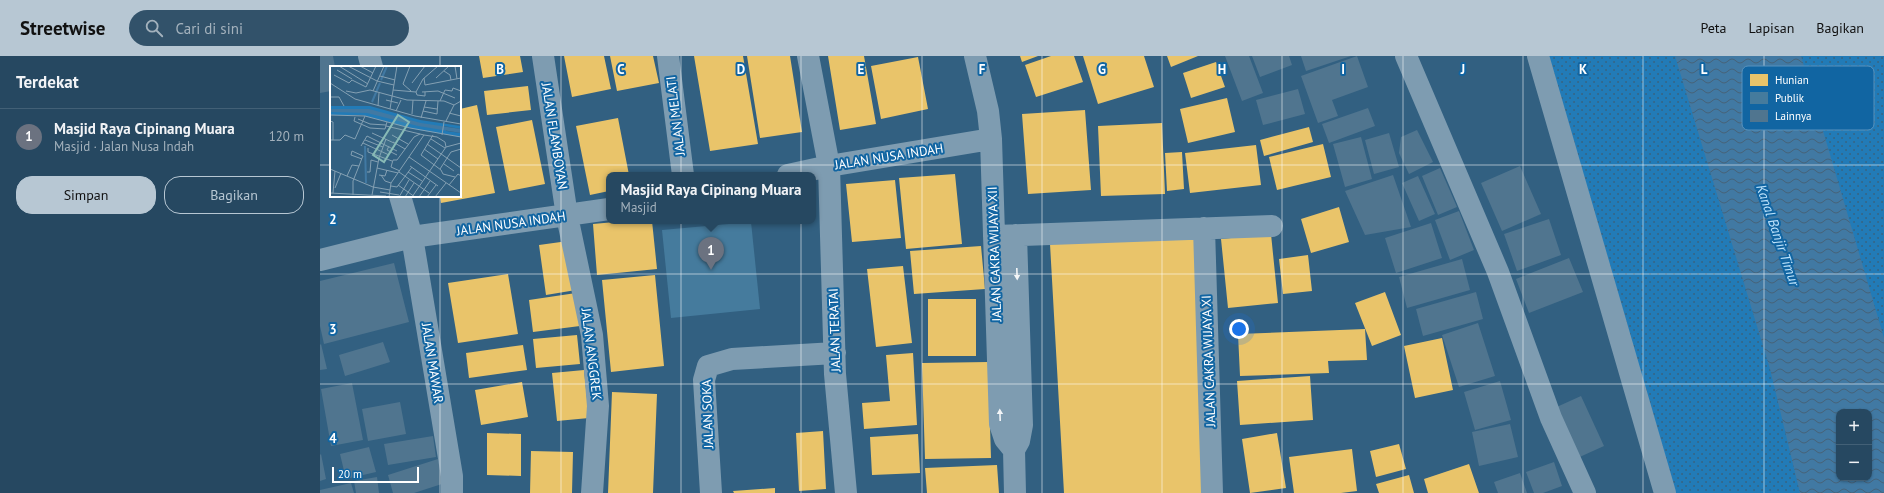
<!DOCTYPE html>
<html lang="id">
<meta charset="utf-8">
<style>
:root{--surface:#264861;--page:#32526a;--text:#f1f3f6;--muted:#a4b2bd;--line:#426076;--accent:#b7c7d3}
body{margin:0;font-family:"PT Sans",sans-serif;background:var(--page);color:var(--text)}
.controls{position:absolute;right:12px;bottom:12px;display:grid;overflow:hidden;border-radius:8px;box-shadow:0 1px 3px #0004}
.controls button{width:36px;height:36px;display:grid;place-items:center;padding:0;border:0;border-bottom:1px solid var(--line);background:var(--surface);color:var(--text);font:20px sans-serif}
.scale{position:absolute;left:12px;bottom:10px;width:87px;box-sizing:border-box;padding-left:4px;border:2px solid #fff;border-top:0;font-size:11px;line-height:14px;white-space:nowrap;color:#fff;-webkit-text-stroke:3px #1165a2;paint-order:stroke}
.you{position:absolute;left:919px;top:273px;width:14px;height:14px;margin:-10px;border:3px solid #fff;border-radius:50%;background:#1a73e8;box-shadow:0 0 0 6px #1a73e833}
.badge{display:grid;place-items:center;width:26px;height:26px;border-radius:50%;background:var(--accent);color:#fff;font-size:13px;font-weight:700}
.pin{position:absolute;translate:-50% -33px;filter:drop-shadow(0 1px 2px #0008)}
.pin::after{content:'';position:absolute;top:21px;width:14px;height:12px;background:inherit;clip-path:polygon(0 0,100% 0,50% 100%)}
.popup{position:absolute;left:286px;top:116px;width:210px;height:52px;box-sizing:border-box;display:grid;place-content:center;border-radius:8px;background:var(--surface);filter:drop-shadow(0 1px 3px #0005);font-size:13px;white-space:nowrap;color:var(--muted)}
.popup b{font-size:15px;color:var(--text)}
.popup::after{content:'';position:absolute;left:50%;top:100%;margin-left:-8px;border:8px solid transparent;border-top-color:var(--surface)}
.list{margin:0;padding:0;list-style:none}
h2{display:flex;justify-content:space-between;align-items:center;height:52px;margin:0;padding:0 16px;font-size:17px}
h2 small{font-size:13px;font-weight:400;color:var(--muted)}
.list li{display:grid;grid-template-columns:26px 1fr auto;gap:12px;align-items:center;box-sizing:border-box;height:56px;padding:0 16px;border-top:1px solid var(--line)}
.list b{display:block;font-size:15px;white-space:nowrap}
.list p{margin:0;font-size:13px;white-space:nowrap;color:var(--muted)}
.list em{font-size:13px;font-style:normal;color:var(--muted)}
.actions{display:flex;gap:8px;padding:12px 16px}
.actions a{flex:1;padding:9px 0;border:1px solid var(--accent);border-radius:16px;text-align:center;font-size:14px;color:var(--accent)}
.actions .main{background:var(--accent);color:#111}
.icon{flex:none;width:22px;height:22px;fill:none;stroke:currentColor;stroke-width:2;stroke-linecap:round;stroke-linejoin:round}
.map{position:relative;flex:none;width:1564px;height:437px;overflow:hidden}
header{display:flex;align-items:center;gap:24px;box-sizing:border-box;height:56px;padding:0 20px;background:var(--accent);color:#111}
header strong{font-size:19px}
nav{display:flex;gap:22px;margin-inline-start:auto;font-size:14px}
.search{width:280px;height:36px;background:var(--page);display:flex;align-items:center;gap:10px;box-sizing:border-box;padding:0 14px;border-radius:22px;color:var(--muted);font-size:15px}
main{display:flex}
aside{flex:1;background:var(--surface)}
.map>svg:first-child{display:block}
.grass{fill:url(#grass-dots);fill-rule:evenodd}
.water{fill:url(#water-waves);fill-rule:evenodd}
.homes{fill:#e9c46a}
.public{fill:#457b9d}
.building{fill:#50758f}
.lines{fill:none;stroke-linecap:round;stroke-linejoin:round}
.minor{stroke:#7e9cb1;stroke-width:22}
.oneway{fill:#f2f5f7}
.grid{fill:none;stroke:#fff;stroke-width:1;stroke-opacity:0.55}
.labels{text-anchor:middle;stroke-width:4;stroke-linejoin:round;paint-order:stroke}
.street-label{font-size:13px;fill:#fff;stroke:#1165a2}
.water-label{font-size:14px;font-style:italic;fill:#bce2fb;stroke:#1165a2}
.inset-river{fill:none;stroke:#4179a3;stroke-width:2}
.inset-road{fill:none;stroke:#84a0b3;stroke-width:1}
.view{fill:#87bab6;fill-opacity:0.15;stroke:#87bab6;stroke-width:2}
.inset-edge{fill:none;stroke:#fff;stroke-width:2}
.key{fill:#1165a2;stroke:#5893be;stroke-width:1}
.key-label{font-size:11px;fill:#fff}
.grid-label{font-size:13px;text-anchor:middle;font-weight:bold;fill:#fff;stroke:#1165a2;stroke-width:4;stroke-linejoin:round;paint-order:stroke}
</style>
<header>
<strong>Streetwise</strong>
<div class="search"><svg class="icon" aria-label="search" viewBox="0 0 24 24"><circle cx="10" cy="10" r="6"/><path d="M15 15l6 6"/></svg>Cari di sini</div>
<nav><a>Peta</a><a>Lapisan</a><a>Bagikan</a></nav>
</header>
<main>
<aside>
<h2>Terdekat<small></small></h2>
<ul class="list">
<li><span class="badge" style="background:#6b7280">1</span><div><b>Masjid Raya Cipinang Muara</b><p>Masjid · Jalan Nusa Indah</p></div><em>120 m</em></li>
</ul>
<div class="actions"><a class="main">Simpan</a><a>Bagikan</a></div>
</aside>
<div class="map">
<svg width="1564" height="437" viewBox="0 0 1564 437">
<defs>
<pattern id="grass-dots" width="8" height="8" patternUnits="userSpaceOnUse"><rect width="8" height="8" fill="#227bb7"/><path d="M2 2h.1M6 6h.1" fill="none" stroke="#376482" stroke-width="1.8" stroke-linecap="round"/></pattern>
<pattern id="water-waves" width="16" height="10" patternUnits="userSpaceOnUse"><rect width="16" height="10" fill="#4179a3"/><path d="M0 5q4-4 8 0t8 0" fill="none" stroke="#466278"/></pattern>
</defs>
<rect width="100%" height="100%" fill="#326081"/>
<path class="grass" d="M 1218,0 L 1564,0 L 1564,437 L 1345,437 ZM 1519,356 L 1549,356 L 1549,422 L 1519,422 Z"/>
<path class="water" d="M 1355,0 L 1481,0 L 1564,282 L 1564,437 L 1480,437 L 1450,313 ZM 1519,356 L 1549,356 L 1549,422 L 1519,422 Z"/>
<path class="homes" d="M 159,0 L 200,0 L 203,16 L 163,22 Z
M 244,0 L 284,0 L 291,33 L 252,41 Z
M 290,0 L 333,0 L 339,27 L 297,35 Z
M 374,0 L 423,0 L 438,88 L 390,95 Z
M 427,0 L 470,0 L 482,76 L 440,82 Z
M 508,0 L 544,0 L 556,68 L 520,74 Z
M 700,0 L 718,0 L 702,6 Z
M 731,0 L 754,0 L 763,26 L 716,41 L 705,9 Z
M 763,0 L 824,0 L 834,31 L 778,48 Z
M 847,0 L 878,0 L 851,11 Z
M 598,1 L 608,53 L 561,63 L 551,10 Z
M 896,6 L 905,31 L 871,42 L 863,17 Z
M 208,30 L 211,54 L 167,59 L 164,35 Z
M 907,42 L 915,76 L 868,87 L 860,53 Z
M 157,49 L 175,137 L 121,147 L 120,140 L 140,140 L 140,53 Z
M 765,54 L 771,134 L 708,138 L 702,58 Z
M 298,62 L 309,119 L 289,119 L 289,135 L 270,139 L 256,70 Z
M 212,64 L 225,128 L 189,135 L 176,71 Z
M 842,67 L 845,138 L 781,140 L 778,70 Z
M 989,71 L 993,86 L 944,100 L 940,84 Z
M 1003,88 L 1011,121 L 957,134 L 949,101 Z
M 936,89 L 941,129 L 870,137 L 865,97 Z
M 862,96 L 864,133 L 847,135 L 845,97 Z
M 635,118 L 642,188 L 586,193 L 579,122 Z
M 575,124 L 581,182 L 532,186 L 526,128 Z
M 1019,151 L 1029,186 L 991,197 L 981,163 Z
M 306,165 L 332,165 L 337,213 L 277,219 L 273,168 Z
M 951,178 L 958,247 L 908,252 L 901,183 Z
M 874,181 L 888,437 L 744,437 L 730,188 Z
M 248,185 L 256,234 L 226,239 L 219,189 Z
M 661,190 L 665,233 L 594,238 L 590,195 Z
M 988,199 L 992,235 L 963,238 L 959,203 Z
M 583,210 L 592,287 L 556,291 L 547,213 Z
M 188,218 L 198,278 L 138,287 L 128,227 Z
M 335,219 L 344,310 L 291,316 L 282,224 Z
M 1065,236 L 1081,279 L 1052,290 L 1035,247 Z
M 256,237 L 260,270 L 213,276 L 209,244 Z
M 608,243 L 656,243 L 656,300 L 608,300 Z
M 1045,273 L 1047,304 L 1008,305 L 1009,317 L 920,320 L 918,278 Z
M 257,279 L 260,308 L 216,312 L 213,283 Z
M 1122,282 L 1133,334 L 1095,342 L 1084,290 Z
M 203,289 L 207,314 L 149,322 L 146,297 Z
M 593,297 L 597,369 L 544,373 L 542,347 L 570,345 L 566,299 Z
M 668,306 L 671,402 L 605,403 L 602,307 Z
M 264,314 L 269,362 L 237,365 L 232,317 Z
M 990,320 L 993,364 L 920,369 L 917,325 Z
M 202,326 L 208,361 L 161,369 L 155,334 Z
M 292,336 L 337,338 L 333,437 L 288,437 Z
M 503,375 L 506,433 L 479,435 L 476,377 Z
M 167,377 L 201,378 L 201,420 L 167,419 Z
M 957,377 L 966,432 L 930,437 L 922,383 Z
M 598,378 L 600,417 L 552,419 L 550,381 Z
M 1079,388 L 1086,413 L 1056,421 L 1050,395 Z
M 1032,393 L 1037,435 L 1021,437 L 974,437 L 969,401 Z
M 211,395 L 253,396 L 252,437 L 210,437 Z
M 1149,408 L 1159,437 L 1108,437 L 1104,423 Z
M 677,409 L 679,437 L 607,437 L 605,412 Z
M 1089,419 L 1094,437 L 1059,437 L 1056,428 Z
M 455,432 L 455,437 L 414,437 L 413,435 Z"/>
<path class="public" d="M 431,166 L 440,253 L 351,262 L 342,174 Z"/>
<path class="building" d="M 0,0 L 13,0 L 15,11 L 11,11 L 11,35 L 0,37 Z
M 905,0 L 929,0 L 943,37 L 922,45 Z
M 932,0 L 969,0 L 972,9 L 940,21 Z
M 981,0 L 1031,0 L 986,15 Z
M 1037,0 L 1048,31 L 1012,44 L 1018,60 L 998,67 L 981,20 Z
M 978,33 L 985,58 L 943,69 L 936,44 Z
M 1048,52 L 1055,70 L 1009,87 L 1002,68 Z
M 1097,74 L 1113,106 L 1089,118 L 1079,97 L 1081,81 Z
M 1069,77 L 1079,111 L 1054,118 L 1045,84 Z
M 1041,81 L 1052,123 L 1025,131 L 1013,88 Z
M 1200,110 L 1221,158 L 1182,175 L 1161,127 Z
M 1120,112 L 1137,151 L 1118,159 L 1102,120 Z
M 1073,119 L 1091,171 L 1045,179 L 1025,135 Z
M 1098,120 L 1115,158 L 1099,165 L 1082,127 Z
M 1139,155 L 1154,194 L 1130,204 L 1115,164 Z
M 1229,163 L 1241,199 L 1197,215 L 1184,178 Z
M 1111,167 L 1122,202 L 1076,217 L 1065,182 Z
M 1249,202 L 1263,236 L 1209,257 L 1196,223 Z
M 1142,203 L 1150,234 L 1087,252 L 1079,221 Z
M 74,207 L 89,266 L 4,288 L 0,270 L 0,225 Z
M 1156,236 L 1163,263 L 1103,280 L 1096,253 Z
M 1158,267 L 1175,320 L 1139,331 L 1122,279 Z
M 63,286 L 70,306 L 25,320 L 19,299 Z
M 1,288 L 7,313 L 0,314 L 0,289 Z
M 1180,325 L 1191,364 L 1155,374 L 1144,336 Z
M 32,327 L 43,384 L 11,390 L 1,333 Z
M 1261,340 L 1284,390 L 1253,404 L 1230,354 Z
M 80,346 L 86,378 L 48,385 L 42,353 Z
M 1190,368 L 1198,401 L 1159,410 L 1152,376 Z
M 113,380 L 116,401 L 68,409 L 64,388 Z
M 49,391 L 56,416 L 26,423 L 20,398 Z
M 1,398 L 6,423 L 0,425 L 0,399 Z
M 118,403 L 125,427 L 94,437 L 73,437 L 68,419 Z
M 1234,406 L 1242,430 L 1223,437 L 1214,437 L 1206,416 Z
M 1200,417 L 1207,437 L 1178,437 L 1174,426 Z
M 57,421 L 59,437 L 36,437 L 34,425 Z
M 31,427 L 34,437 L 0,437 L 0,434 Z"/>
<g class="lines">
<path class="minor" d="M 49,0 L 52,11
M 223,0 L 247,160 L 272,279 L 278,350 L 272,437
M 348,0 L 363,119
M 488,0 L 509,110 L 515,318 L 526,437
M 655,0 L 668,55 L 671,83 L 680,368 L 685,383 L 694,394
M 1086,0 L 1178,216 L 1231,362 L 1265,437
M 1218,0 L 1345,437
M 468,119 L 509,110 L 671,83
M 80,140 L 92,181 L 132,420 L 132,437
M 884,172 L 892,437
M 674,180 L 952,170
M 0,204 L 92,181 L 289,153
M 391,437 L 384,324 L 388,310 L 412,303 L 515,297
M 695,437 L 694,394 L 699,385 L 702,369 L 696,179"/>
</g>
<defs><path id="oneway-solid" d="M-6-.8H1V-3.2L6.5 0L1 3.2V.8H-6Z"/></defs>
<g class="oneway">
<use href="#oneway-solid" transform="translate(697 218) rotate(88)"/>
<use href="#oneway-solid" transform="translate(680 359) rotate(-92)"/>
</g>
<path class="grid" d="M 120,0 L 120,11M 241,0 L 241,437M 361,0 L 361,437M 481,0 L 481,437M 602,0 L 602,437M 722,0 L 722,437M 842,0 L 842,437M 962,0 L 962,437M 1083,0 L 1083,437M 1203,0 L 1203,437M 1323,0 L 1323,437M 1444,0 L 1444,437M 0,109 L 11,109M 140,109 L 1564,109M 120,140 L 120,437M 0,218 L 1564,218M 0,328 L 1564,328"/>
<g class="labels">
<g class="street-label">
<text transform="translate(355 60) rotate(-97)" y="5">JALAN MELATI</text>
<text transform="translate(235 80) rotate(81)" y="5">JALAN FLAMBOYAN</text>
<text transform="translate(569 100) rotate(-9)" y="5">JALAN NUSA INDAH</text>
<text transform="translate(191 167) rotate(-8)" y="5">JALAN NUSA INDAH</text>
<text transform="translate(674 198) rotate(-92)" y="5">JALAN CAKRA WIJAYA XII</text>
<text transform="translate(514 274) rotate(-92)" y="5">JALAN TERATAI</text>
<text transform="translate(272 298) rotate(83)" y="5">JALAN ANGGREK</text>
<text transform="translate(888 305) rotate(-92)" y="5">JALAN CAKRA WIJAYA XI</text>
<text transform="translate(113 307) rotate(81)" y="5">JALAN MAWAR</text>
<text transform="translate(387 358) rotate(-92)" y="5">JALAN SOKA</text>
</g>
<g class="water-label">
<text transform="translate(1458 179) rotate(71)" y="5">Kanal Banjir Timur</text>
</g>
</g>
<g transform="translate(10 10)">
<rect width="131" height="131" fill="#326081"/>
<path d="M 0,40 L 40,40 L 90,54 L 131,60 L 131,63 L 114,60 L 116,65 L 131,67 L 131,71 L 88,64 L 32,49 L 0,49 Z" fill="#227bb7"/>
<path d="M 0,43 L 39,43 L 91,57 L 131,63 L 131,67 L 88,60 L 37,47 L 0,46 Z" fill="#4179a3"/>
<path class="inset-river" d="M 51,14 L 57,0M 42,36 L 50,17M 35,80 L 36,117"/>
<path class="inset-road" d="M 9,0 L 38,18M 18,0 L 47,15 L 64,19M 30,0 L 43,7M 80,0 L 73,18 L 81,25M 125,0 L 127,13M 7,4 L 22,13M 114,5 L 120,9 L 121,14M 4,9 L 19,17 L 22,14M 50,10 L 65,14M 94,12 L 95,19 L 131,12M 106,12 L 119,0M 22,14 L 36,21 L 46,0M 0,17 L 25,33 L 85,50 L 131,58M 82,17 L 95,0M 63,24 L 86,26 L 87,29 L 95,30 L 95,26M 16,25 L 26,27 L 40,24 L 77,34 L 114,35 L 124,39 L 131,35M 43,25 L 54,0M 86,26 L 93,13 L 108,0M 92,26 L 108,25 L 125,32M 0,31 L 9,31 L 14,40M 56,34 L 68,37M 110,35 L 115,24 L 122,25 L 123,22 L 131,25M 48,40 L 49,27M 94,41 L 107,43M 60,43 L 67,0M 66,45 L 71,34M 93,45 L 107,48 L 108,35M 119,47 L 131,50M 82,48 L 83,34M 0,49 L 35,50 L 80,62 L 131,71M 25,51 L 24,55 L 40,62 L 55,63 L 57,56M 91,52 L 96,35M 28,53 L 40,58 L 56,59M 0,55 L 3,56 L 3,74 L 0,74M 116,55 L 124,39M 56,60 L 90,68M 42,67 L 64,77M 62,69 L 78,78M 103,69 L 91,89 L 111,104 L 113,108 L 125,111M 112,69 L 114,56M 101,73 L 115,82M 3,74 L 10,74 L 15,69 L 25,73 L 35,50M 35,74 L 53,81M 63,76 L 75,83M 33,77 L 59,89M 97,78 L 131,102M 31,80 L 37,70 L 67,85M 59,80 L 57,84 L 67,89M 116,81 L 131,77M 38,82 L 38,86 L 62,95M 94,83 L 108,93M 79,91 L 131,127M 114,98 L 124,105M 80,100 L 108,120M 47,102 L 68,107M 0,103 L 43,121 L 60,124M 110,103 L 121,86 L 131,83M 70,105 L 61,101 L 63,94 L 67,94 L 84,71 L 90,68 L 94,69M 37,106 L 40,106 L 41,94 L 48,96M 69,106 L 99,127M 78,106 L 92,115M 49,109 L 55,110 L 57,104M 51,109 L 55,115 L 61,117M 17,110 L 22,99 L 29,100M 68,119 L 85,131M 119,119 L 128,108 L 131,110M 61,120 L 67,121 L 82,101M 5,122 L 11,107M 50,126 L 69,129M 0,127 L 56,130M 3,127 L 5,105M 23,129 L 23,115 L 29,100 L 32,92 L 33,90 L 22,85 L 21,89 L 32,93M 42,129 L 49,92 L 56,73M 59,131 L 61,117 L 94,69 L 107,71 L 115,76 L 116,81 L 82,131M 69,131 L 79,114M 75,131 L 84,117M 89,131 L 100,115M 97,131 L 106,119M 105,131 L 116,117"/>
<path class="view" d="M 68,49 L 79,56 L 54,96 L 43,89 Z"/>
<rect width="131" height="131" class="inset-edge"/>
</g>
<rect x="1422" y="10" width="132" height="64" rx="6" class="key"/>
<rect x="1430" y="18" width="18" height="12" fill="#e9c46a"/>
<rect x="1430" y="36" width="18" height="12" fill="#457b9d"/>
<rect x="1430" y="54" width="18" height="12" fill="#50758f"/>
<g class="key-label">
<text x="1455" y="28">Hunian</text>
<text x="1455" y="46">Publik</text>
<text x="1455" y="64">Lainnya</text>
</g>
<g class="grid-label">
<text x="180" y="18">B</text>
<text x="301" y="18">C</text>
<text x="421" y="18">D</text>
<text x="541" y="18">E</text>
<text x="662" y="18">F</text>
<text x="782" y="18">G</text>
<text x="902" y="18">H</text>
<text x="1023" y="18">I</text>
<text x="1143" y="18">J</text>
<text x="1263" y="18">K</text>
<text x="1384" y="18">L</text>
<text x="13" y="168">2</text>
<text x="13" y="278">3</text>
<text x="13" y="387">4</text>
</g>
</svg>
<div class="controls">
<button>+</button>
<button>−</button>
</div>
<div class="scale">20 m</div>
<div class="you"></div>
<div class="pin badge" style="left:391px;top:214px;background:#6b7280">1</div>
<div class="popup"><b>Masjid Raya Cipinang Muara</b>Masjid</div>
</div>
</main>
